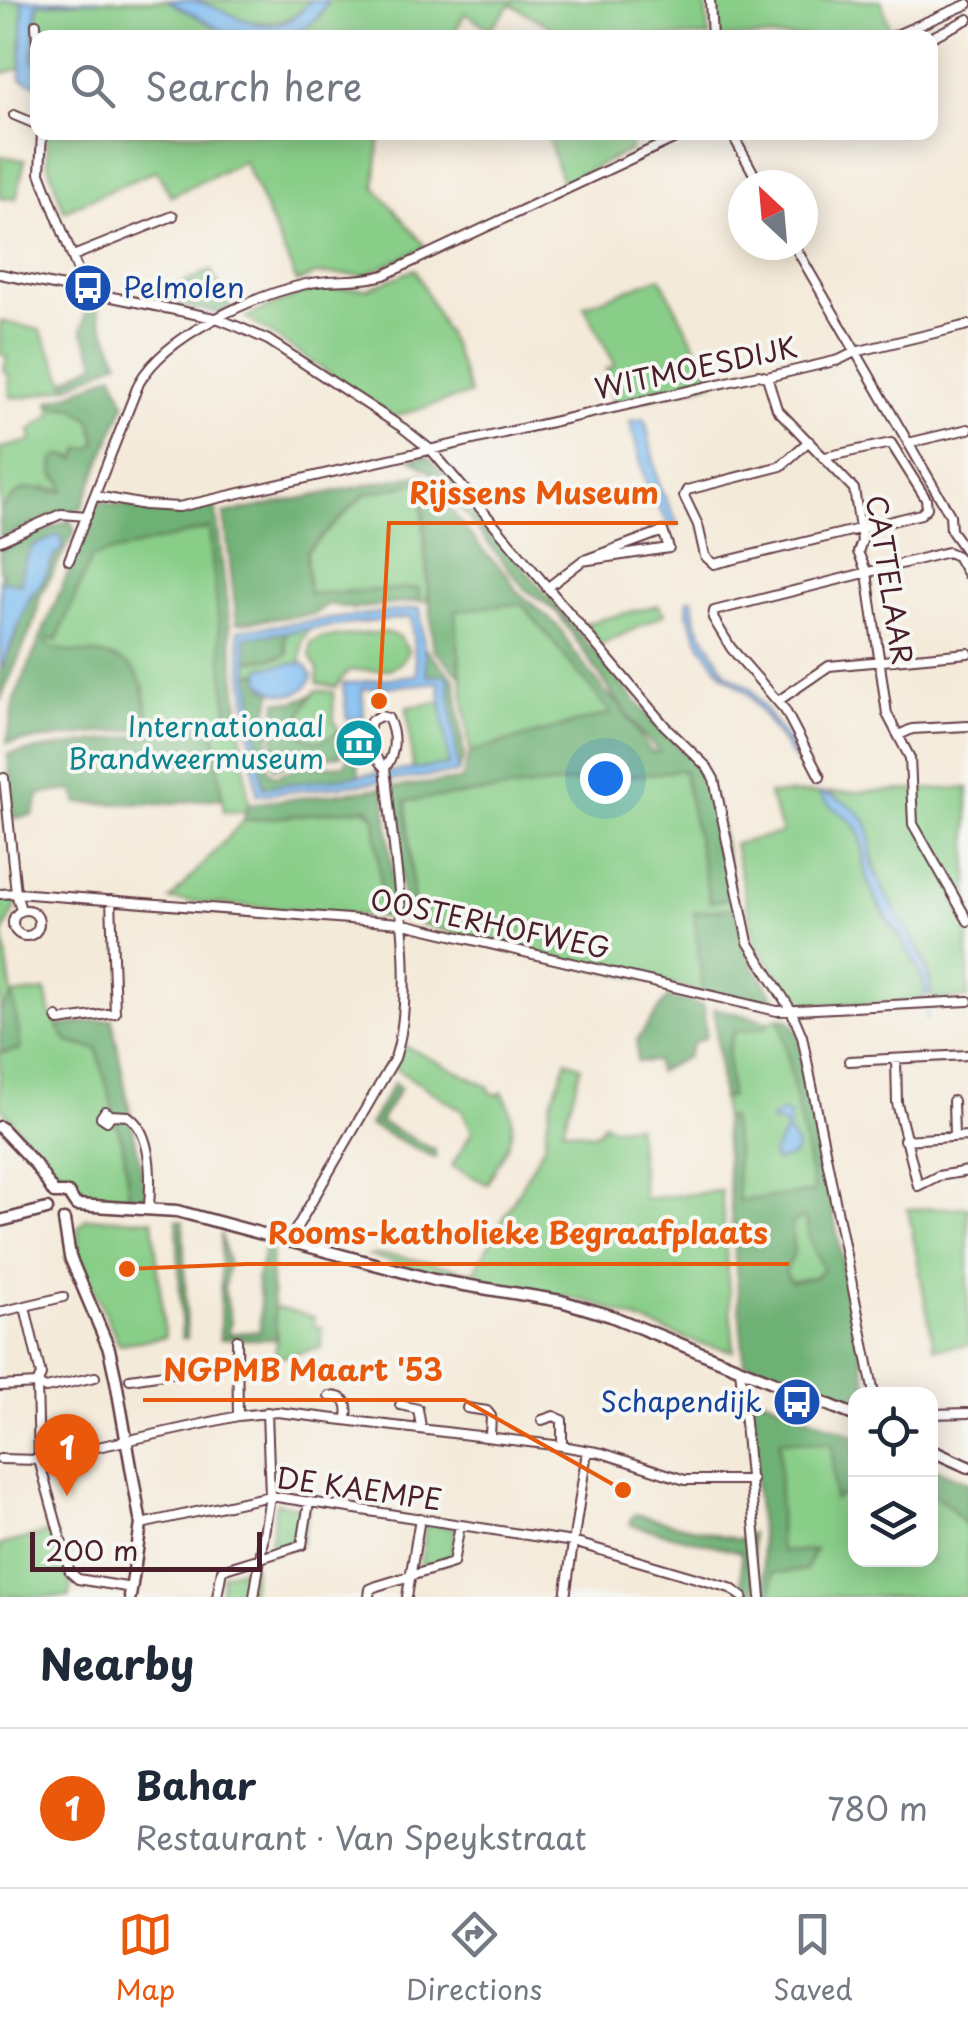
<!DOCTYPE html>
<meta charset="utf-8">
<style>
:root{--surface:#fff;--page:#f6f6f7;--text:#1f2937;--muted:#747a83;--line:#e0e1e3;--accent:#ea580c}
body{margin:0;font-family:"Playpen Sans",sans-serif;background:var(--page);color:var(--text)}
.controls{position:absolute;right:30px;bottom:30px;display:grid;overflow:hidden;border-radius:20px;box-shadow:0 5px 25px #0003}
.controls button{width:90px;height:90px;display:grid;place-items:center;padding:0;border:0;border-bottom:2px solid var(--line);background:var(--surface);color:var(--text);font:50px sans-serif}
.compass{position:absolute;left:728px;top:170px;width:90px;height:90px;border-radius:50%;background:var(--surface);box-shadow:0 5px 25px #0003;rotate:334deg}
.scale{position:absolute;left:30px;bottom:25px;width:232px;box-sizing:border-box;padding-left:10px;border:5px solid #4a1f2b;border-top:0;font-size:28px;line-height:35px;white-space:nowrap;color:#4a1f2b;-webkit-text-stroke:8px #f6f6f2;paint-order:stroke}
.you{position:absolute;left:605px;top:778px;width:35px;height:35px;margin:-25px;border:8px solid #fff;border-radius:50%;background:#1a73e8;box-shadow:0 0 0 15px #1a73e833}
.badge{display:grid;place-items:center;width:65px;height:65px;border-radius:50%;background:var(--accent);color:#fff;font-size:32px;font-weight:700}
.pin{position:absolute;translate:-50% -82px;filter:drop-shadow(0 2px 5px #0008)}
.pin::after{content:'';position:absolute;top:52px;width:35px;height:30px;background:inherit;clip-path:polygon(0 0,100% 0,50% 100%)}
.list{margin:0;padding:0;list-style:none}
h2{display:flex;justify-content:space-between;align-items:center;height:130px;margin:0;padding:0 40px;font-size:42px}
h2 small{font-size:32px;font-weight:400;color:var(--muted)}
.list li{display:grid;grid-template-columns:65px 1fr auto;gap:30px;align-items:center;box-sizing:border-box;height:160px;padding:0 40px;border-top:2px solid var(--line)}
.list b{display:block;font-size:38px;white-space:nowrap}
.list p{margin:0;font-size:32px;white-space:nowrap;color:var(--muted)}
.list em{font-size:32px;font-style:normal;color:var(--muted)}
.icon{flex:none;width:55px;height:55px;fill:none;stroke:currentColor;stroke-width:2;stroke-linecap:round;stroke-linejoin:round}
.map{position:relative;flex:none;width:968px;height:1597px;overflow:hidden}
.search{position:absolute;background:var(--surface);box-shadow:0 5px 25px #0003;left:30px;right:30px;top:30px;height:110px;display:flex;align-items:center;gap:25px;box-sizing:border-box;padding:0 35px;border-radius:20px;color:var(--muted);font-size:38px}
.sheet{height:290px;background:var(--surface)}
nav{display:flex;justify-content:space-around;align-items:center;box-sizing:border-box;height:140px;border-top:2px solid var(--line);background:var(--surface);font-size:28px;color:var(--muted)}
nav a{display:grid;justify-items:center;gap:5px}
nav .on{color:var(--accent)}
.map>svg:first-child{display:block}
.green{fill:#88ce88;stroke:#69765a;stroke-width:2.5}
.forest{fill:#6eb174;stroke:#5c6850;stroke-width:2.5;fill-rule:evenodd}
.water{fill:#7ebdf2;stroke:#646e8e;stroke-width:2.5;fill-rule:evenodd}
.lines{fill:none;stroke-linecap:round;stroke-linejoin:round}
.stream{stroke:#7ebdf2;stroke-width:2.5}
.street-casing{stroke:#643d45;stroke-width:12}
.secondary-casing{stroke:#643d45;stroke-width:15}
.street{stroke:#fff;stroke-width:8}
.secondary{stroke:#fff;stroke-width:10}
.labels{text-anchor:middle;stroke-width:8;stroke-linejoin:round;paint-order:stroke}
.transit-label{font-size:28px;fill:#164399;stroke:#f6f6f2;text-anchor:start}
.street-label{font-size:28px;fill:#4a1f2b;stroke:#f6f6f2}
.culture-label{font-size:28px;fill:#0d838f;stroke:#f6f6f2;text-anchor:end}
.leader{fill:none;stroke:#e8590c;stroke-width:4}
.callout-dot{fill:#e8590c;stroke:#f6f6f2;stroke-width:4}
.callout-label{font-size:30px;text-anchor:middle;font-weight:bold;fill:#e8590c;stroke:#f6f6f2;stroke-width:8;stroke-linejoin:round;paint-order:stroke}
</style>
<div class="map">
<svg width="968" height="1597" viewBox="0 0 968 1597">
<rect width="100%" height="100%" fill="#f6f6f2"/>
<filter id="ink" filterUnits="userSpaceOnUse"><feTurbulence type="fractalNoise" baseFrequency=".01" numOctaves="2"/><feDisplacementMap in="SourceGraphic" scale="20" xChannelSelector="R" yChannelSelector="G"/><feConvolveMatrix kernelMatrix="1 2 1 2 8 2 1 2 1" color-interpolation-filters="sRGB"/></filter>
<filter id="wash" filterUnits="userSpaceOnUse"><feTurbulence type="fractalNoise" baseFrequency=".0048" numOctaves="4" result="noise"/><feDisplacementMap in="SourceGraphic" scale="40" xChannelSelector="R" yChannelSelector="G"/><feGaussianBlur stdDeviation="2.25" result="paint"/><feColorMatrix in="noise" values="0 0 0 0 0 0 0 0 0 0 0 0 0 0 0 0 0 1.4 0 .05"/><feComposite in="paint" operator="in"/></filter>
<g filter="url(#wash)">
<rect width="100%" height="100%" fill="#f4ead9"/>
<path class="green" d="M 20,0 L 23,5 L 21,68 L 0,74 L 0,1 Z
M 167,0 L 230,35 L 242,37 L 38,38 L 37,64 L 33,61 L 38,1 Z
M 193,0 L 311,0 C 279,42 231,17 193,0 Z
M 328,0 L 705,0 L 709,37 L 559,37 L 561,33 L 511,4 L 490,29 L 465,13 L 455,32 L 462,37 L 290,38 L 320,17 Z
M 713,0 L 881,0 L 890,28 L 870,38 L 717,37 Z
M 47,133 L 380,133 L 375,187 L 426,247 L 365,275 L 316,274 L 297,282 L 244,161 L 171,196 L 156,170 L 64,211 L 48,164 Z
M 547,133 L 629,133 L 631,150 L 562,183 Z
M 0,156 L 25,160 L 16,199 L 0,198 Z
M 415,269 L 453,347 L 470,394 L 393,417 L 246,317 L 315,288 L 368,289 Z
M 660,277 L 714,382 L 615,406 L 606,369 L 613,367 L 614,363 L 584,306 Z
M 0,321 L 40,330 L 68,387 L 28,397 L 10,397 L 9,376 L 4,370 L 7,356 L 0,354 Z
M 49,401 L 54,407 L 73,407 L 91,420 L 97,442 L 90,449 L 79,450 L 78,458 L 69,456 L 56,477 L 62,482 L 64,490 L 44,487 L 0,511 L 0,448 L 32,441 L 30,430 L 52,415 Z
M 421,482 L 428,601 L 420,601 L 418,588 L 308,594 L 306,552 L 365,494 Z
M 210,528 L 228,718 L 150,728 L 144,687 L 103,655 L 60,651 L 45,645 L 49,638 L 57,640 L 92,556 Z
M 521,603 L 612,713 L 470,752 L 454,611 Z
M 658,605 L 665,614 L 601,645 L 583,624 Z
M 310,629 L 302,641 L 301,664 L 264,667 L 259,673 L 249,673 L 248,661 L 280,658 L 288,652 L 284,642 L 287,632 Z
M 385,632 L 399,637 L 408,650 C 400,678 370,668 348,671 L 336,687 L 317,683 L 318,670 L 310,656 L 311,643 L 321,638 Z
M 317,690 L 333,692 L 334,721 L 339,732 L 326,740 L 309,742 C 293,725 302,705 317,690 Z
M 442,702 L 450,766 L 413,770 L 407,707 Z
M 240,722 L 249,804 L 247,811 L 224,812 L 214,725 Z
M 683,769 L 710,901 L 734,898 L 735,908 L 695,912 L 703,992 L 518,951 L 415,922 L 406,801 Z
M 968,788 L 968,998 L 933,1000 C 929,987 931,973 925,960 C 904,920 869,884 871,835 L 827,793 Z
M 819,793 C 829,809 849,814 858,830 C 864,842 861,855 864,868 C 868,886 877,903 886,918 C 900,943 934,970 923,1001 L 799,1006 L 756,946 L 734,844 L 782,833 L 769,794 Z
M 363,807 L 375,817 L 383,917 L 170,900 L 243,821 Z
M 12,898 L 18,903 L 3,933 L 12,995 L 46,991 L 51,1016 L 57,1019 C 62,1043 75,1045 97,1049 L 124,1151 L 129,1197 L 87,1195 L 78,1183 L 59,1174 L 40,1154 L 21,1144 L 25,1137 L 0,1106 L 0,1053 L 19,1050 L 12,998 L 0,1010 L 0,900 Z
M 780,1018 L 815,1193 L 737,1201 L 736,1149 L 730,1118 L 723,1118 L 722,1098 L 730,1097 L 728,1051 L 735,1031 L 767,1027 L 768,1021 Z
M 403,1045 L 489,1087 L 489,1092 L 498,1095 L 502,1092 C 525,1128 504,1151 487,1184 L 452,1166 L 472,1131 L 462,1110 L 394,1068 Z
M 567,1060 L 581,1067 L 563,1129 L 593,1134 L 600,1130 L 603,1123 L 612,1127 L 636,1125 L 644,1199 L 721,1191 L 734,1351 L 700,1344 L 591,1302 L 434,1273 L 369,1256 C 392,1250 446,1269 474,1272 L 544,1145 L 550,1105 Z
M 968,1207 L 968,1345 L 934,1348 L 908,1209 Z
M 86,1218 L 153,1220 L 165,1337 L 119,1344 L 78,1254 L 78,1228 Z
M 802,1218 L 806,1221 L 810,1240 L 823,1269 L 815,1277 L 791,1282 L 785,1272 L 794,1253 L 791,1224 Z
M 274,1307 L 314,1317 L 313,1325 L 322,1328 L 321,1348 L 275,1358 L 277,1339 Z
M 783,1411 L 855,1442 L 856,1560 L 930,1560 L 931,1474 L 968,1490 L 968,1597 L 770,1597 L 764,1533 Z
M 276,1503 L 308,1509 L 301,1544 L 269,1553 Z
M 426,1524 L 456,1528 L 451,1561 L 420,1570 Z
M 55,1531 L 65,1576 L 71,1582 L 69,1597 L 0,1597 L 0,1545 Z
M 254,1566 L 250,1597 L 220,1597 L 223,1574 Z"/>
<path class="forest" d="M 211,270 L 231,308 L 222,314 L 148,299 Z
M 88,299 L 96,301 L 100,318 L 119,361 L 68,387 L 65,381 L 97,362 L 82,331 Z
M 113,374 L 125,403 L 81,509 L 62,512 L 0,538 L 0,511 C 29,476 29,493 64,491 L 62,483 L 53,472 L 54,460 L 63,455 L 76,460 L 81,448 L 90,449 L 97,442 L 91,420 L 73,407 L 54,407 L 49,401 L 69,395 Z
M 426,456 L 445,474 L 647,714 L 704,772 L 719,818 L 734,898 L 710,902 L 683,770 L 406,801 L 415,922 L 404,919 L 393,787 L 462,780 L 470,752 L 611,713 L 521,603 L 455,611 L 461,676 L 433,649 L 421,482 L 365,494 L 306,552 L 309,594 L 418,588 L 420,601 L 353,609 L 328,604 L 314,614 L 237,623 L 224,514 L 422,474 L 486,554 L 507,574 L 516,590 L 560,628 L 572,649 L 604,691 L 619,704 L 651,752 L 659,752 L 641,733 L 611,692 L 558,613 L 525,589 L 432,473 L 411,459 Z
M 98,502 L 170,512 L 215,503 L 240,716 L 228,718 L 209,528 L 92,557 L 56,641 L 49,638 L 46,644 C 59,651 70,652 85,653 C 143,658 142,677 150,728 L 7,743 L 14,700 Z
M 70,520 L 75,531 L 40,596 L 35,620 L 0,701 L 0,672 L 17,634 L 21,615 L 56,553 L 26,558 L 24,579 L 19,585 L 0,581 L 3,572 L 0,571 L 0,548 Z
M 287,632 L 284,642 L 287,655 L 248,661 L 245,637 Z
M 424,648 L 455,679 L 464,757 L 458,773 L 448,676 L 427,677 Z
M 249,673 L 259,673 L 265,688 L 273,691 L 266,717 L 270,731 L 266,761 L 269,771 L 276,776 L 300,766 L 344,765 L 348,759 L 344,726 L 353,725 L 359,776 L 263,787 Z
M 312,695 L 300,716 L 304,737 L 319,742 L 339,732 L 341,756 L 307,759 L 275,768 L 272,762 L 277,701 L 294,702 Z
M 214,725 L 222,798 L 162,804 L 78,803 L 73,790 L 40,794 L 33,815 L 13,818 L 8,754 Z
M 384,788 L 397,918 L 383,917 L 375,817 L 368,808 L 243,821 L 249,804 Z
M 735,908 L 748,957 L 777,1001 L 773,1007 L 703,992 L 694,912 Z
M 13,996 L 21,1046 L 20,1050 L 0,1053 L 0,1010 Z
M 668,997 L 704,1006 L 706,1037 L 693,1043 L 687,1057 L 657,1072 L 656,1061 L 637,1062 L 637,1040 Z
M 714,1008 L 768,1021 L 767,1027 L 734,1032 L 728,1051 L 730,1097 L 722,1098 Z
M 780,1018 L 788,1019 L 797,1030 L 869,1394 L 856,1394 L 855,1405 L 744,1362 L 723,1118 L 730,1118 L 736,1149 L 738,1201 L 814,1192 ZM 802,1218 L 806,1221 L 810,1240 L 823,1269 L 815,1277 L 791,1282 L 785,1272 L 794,1253 L 791,1224 Z
M 112,1019 L 147,1199 L 129,1197 L 124,1151 L 97,1049 L 67,1042 L 58,1026 Z
M 394,1083 L 400,1088 L 380,1122 L 435,1150 L 435,1158 L 369,1125 Z
M 177,1220 L 183,1221 L 187,1338 L 182,1338 Z
M 221,1233 L 228,1263 L 224,1289 L 231,1320 L 228,1334 L 260,1331 L 260,1298 L 256,1280 L 267,1241 L 272,1243 L 271,1282 L 277,1339 L 220,1339 Z
M 747,1391 L 855,1436 L 855,1490 L 834,1499 L 832,1444 L 780,1440 L 779,1545 L 782,1552 L 815,1550 L 805,1571 L 772,1573 L 773,1597 L 766,1597 Z
M 931,1467 L 968,1482 L 968,1529 L 949,1506 L 931,1493 Z
M 635,1514 L 739,1540 L 751,1533 L 757,1597 L 749,1597 L 742,1590 L 741,1552 L 631,1525 L 630,1520 Z"/>
<path class="water" d="M 0,0 L 100,0 L 37,4 L 33,61 L 37,64 L 37,85 L 21,79 L 23,5 L 20,1 Z
M 167,0 C 175,0 184,0 192,0 C 232,8 272,51 311,0 L 328,0 C 310,40 270,44 230,35 Z
M 645,419 L 659,486 L 678,524 L 671,526 L 649,494 L 630,421 Z
M 58,535 L 62,538 L 62,549 L 56,553 L 42,582 L 30,597 L 0,672 L 0,581 L 21,584 L 22,570 L 32,547 Z
M 693,599 L 696,622 L 726,673 L 751,689 L 818,785 L 813,786 L 748,693 L 723,675 L 701,645 L 687,612 L 688,600 Z
M 420,608 L 427,676 L 448,675 L 458,773 L 257,795 L 238,630 ZM 411,617 L 417,675 L 343,684 L 347,719 L 364,717 L 362,689 L 439,682 L 449,765 L 263,787 L 245,637 Z
M 299,663 L 306,665 L 312,676 C 304,701 275,698 260,681 L 261,668 Z
M 819,793 C 832,793 857,808 865,820 C 874,834 868,851 873,866 C 888,911 928,946 931,994 L 926,995 C 919,952 885,924 869,884 C 861,865 868,839 854,824 C 843,811 828,808 819,793 Z
M 782,1112 L 790,1116 L 789,1133 L 797,1147 L 793,1156 L 775,1162 L 772,1155 L 786,1131 L 783,1123 L 772,1122 L 771,1119 Z"/>
<g class="lines">
<path class="stream" d="M 927,1009 L 927,1019"/>
</g>
</g>
<g filter="url(#ink)">
<g class="lines">
<g class="street-casing">
<path id="street" d="M 710,0 L 712,38
M 36,24 L 38,59
M 889,38 L 968,4
M 930,38 L 968,19
M 14,115 L 38,125
M 42,132 L 40,173 L 86,292
M 731,132 L 760,185
M 794,245 L 950,515 L 951,530 L 968,554
M 73,256 L 173,216
M 0,274 L 219,319 L 241,328 L 268,340 L 403,428 L 432,451 L 665,726 L 707,767 L 714,779 L 748,942 L 791,1010 L 802,1036 L 874,1394
M 767,377 L 777,409 L 854,489 L 862,541 L 858,552 L 867,573 L 887,714 L 910,758 L 913,824 L 968,921
M 809,441 L 781,466 L 687,490 L 684,496 L 698,525 L 705,556 L 714,564 L 921,514 L 927,508 L 926,499 L 891,443 L 825,457
M 908,443 L 968,429
M 96,496 L 145,505 L 179,507 L 758,375 L 767,377 L 839,360 L 855,352 L 968,325
M 0,541 L 61,514 L 87,516
M 69,560 L 139,383 C 166,335 253,296 306,284 C 332,278 358,283 384,275 L 688,132
M 547,588 L 582,561 L 669,548 L 663,531 L 582,561
M 778,701 L 829,666 L 968,653
M 899,735 L 912,729 L 968,726
M 820,777 L 785,710 L 731,648 L 713,618 L 714,611 L 948,552 L 957,556 L 968,575
M 4,778 L 16,893 L 21,910
M 0,894 L 16,893 L 400,923 L 777,1011 L 968,1001
M13 923a13 13 0 1 1 26 0a13 13 0 1 1-26 0Z
M 57,1017 L 59,1021 L 115,1013 L 111,900
M 896,1059 L 897,1103 L 918,1186 L 938,1176 L 968,1171
M 849,1061 L 968,1055
M 953,1101 L 954,1137
M 111,1115 L 107,1121 L 101,1117 L 105,1111 L 111,1115 L 128,1116 C 153,1133 151,1180 149,1207
M 904,1140 L 968,1136
M 289,1241 L 395,1058 C 418,989 394,860 387,785 L 385,768 C 372,756 367,739 371,721 L 380,716 L 388,718 C 396,735 396,753 385,768
M 25,1307 L 41,1375 L 37,1384 L 46,1388 L 95,1377
M 0,1312 L 63,1297
M 237,1340 L 238,1416
M 740,1368 L 761,1597
M 130,1379 L 237,1363
M 0,1386 L 37,1384 L 39,1460 L 70,1572 L 78,1579 L 132,1588
M 329,1396 C 346,1396 349,1403 347,1419
M 400,1405 L 418,1409 L 421,1427
M 467,1408 L 487,1411 L 491,1416 L 490,1436
M 930,1414 L 968,1413
M 542,1420 L 554,1416 L 562,1420 L 562,1446
M 0,1459 L 39,1460 L 238,1416 L 277,1412 L 562,1446 L 602,1453 L 685,1480 L 752,1480
M 141,1524 L 270,1496 L 573,1542 L 730,1588 L 743,1597
M 217,1597 L 222,1570 L 302,1545 L 309,1502
M 254,1597 L 270,1496 L 267,1412
M 369,1597 L 370,1589 L 377,1586 L 453,1563 L 460,1525
M 407,1597 L 420,1518
M 565,1597 L 587,1451"/>
</g>
<g class="secondary-casing">
<path id="secondary" d="M 0,1127 L 35,1164 L 54,1193
M 54,1193 L 68,1193 L 76,1205
M 76,1205 L 177,1211 L 434,1280 L 561,1301 L 611,1316 L 856,1416
M 64,1220 L 70,1257 L 109,1349 L 116,1381 L 141,1524 L 130,1597
M 0,1221 L 47,1209
M 930,1450 L 968,1467"/>
</g>
<use href="#street" class="street"/>
<use href="#secondary" class="secondary"/>
</g>
</g>
<defs>
<g id="bus-disc" transform="scale(2.5)"><circle r="9.5" fill="#1a4fb4" stroke="#f6f6f2"/><path d="M-5-6H5V4H4V6H2V4H-2V6H-4V4H-5ZM-3.5-4V0h7V-4ZM-3.5 1.2v1.5H-2V1.2ZM2 1.2v1.5H3.5V1.2Z" fill="#fff"/></g>
<g id="museum-disc" transform="scale(2.5)"><circle r="9.5" fill="#0f9aa8" stroke="#f6f6f2"/><path d="M0-6L6-3V-2H-6V-3ZM-5-1h2V3h-2ZM-1-1h2V3h-2ZM3-1h2V3H3ZM-6 4H6V6H-6Z" fill="#fff"/></g>
</defs>
<g fill-rule="evenodd">
<use href="#bus-disc" x="88" y="288"/>
<use href="#museum-disc" x="359" y="743"/>
<use href="#bus-disc" x="797" y="1402"/>
</g>
<g class="labels">
<g class="transit-label">
<text x="123" y="298">Pelmolen</text>
<text x="762" y="1412" text-anchor="end">Schapendijk</text>
</g>
<g class="street-label">
<text transform="translate(696 368) rotate(-12)" y="10">WITMOESDIJK</text>
<text transform="translate(889 580) rotate(81)" y="10">CATTELAAR</text>
<text transform="translate(490 924) rotate(12)" y="10">OOSTERHOFWEG</text>
<text transform="translate(359 1489) rotate(8)" y="10">DE KAEMPE</text>
</g>
<g class="culture-label">
<text x="324" y="737">Internationaal<tspan x="324" dy="32">Brandweermuseum</tspan></text>
</g>
</g>
<path class="leader" d="M379 701L389 523H678M127 1269L247 1264H789M623 1490L464 1400H143"/>
<g class="callout-dot">
<circle cx="379" cy="701" r="10"/>
<circle cx="127" cy="1269" r="10"/>
<circle cx="623" cy="1490" r="10"/>
</g>
<g class="callout-label">
<text x="534" y="504">Rijssens Museum</text>
<text x="518" y="1244">Rooms-katholieke Begraafplaats</text>
<text x="303" y="1381">NGPMB Maart '53</text>
</g>
</svg>
<div class="controls">
<button><svg class="icon" aria-label="locate" viewBox="0 0 24 24"><circle cx="12" cy="12" r="6"/><path d="M12 2v4M12 18v4M2 12h4M18 12h4"/></svg></button>
<button><svg class="icon" aria-label="layers" viewBox="0 0 24 24"><path d="M12 4l9 5-9 5-9-5zM3 14l9 5 9-5"/></svg></button>
</div>
<svg class="compass" viewBox="-18 -18 36 36"><path d="M0-13l5 13h-10z" fill="#e53935"/><path d="M0 13l5-13h-10z" fill="#747a83"/></svg>
<div class="scale">200 m</div>
<div class="you"></div>
<div class="pin badge" style="left:67px;top:1496px">1</div>
<div class="search"><svg class="icon" aria-label="search" viewBox="0 0 24 24"><circle cx="10" cy="10" r="6"/><path d="M15 15l6 6"/></svg>Search here</div>
</div>
<section class="sheet">
<h2>Nearby<small></small></h2>
<ul class="list">
<li><span class="badge">1</span><div><b>Bahar</b><p>Restaurant · Van Speykstraat</p></div><em>780 m</em></li>
</ul>
</section>
<nav>
<a class="on"><svg class="icon" aria-label="map" viewBox="0 0 24 24"><path d="M3 6l6-2 6 2 6-2v14l-6 2-6-2-6 2zM9 4v14M15 6v14"/></svg>Map</a>
<a><svg class="icon" aria-label="directions" viewBox="0 0 24 24"><path d="M12 3l9 9-9 9-9-9zM9 14v-3h6M13 9l2 2-2 2"/></svg>Directions</a>
<a><svg class="icon" aria-label="saved" viewBox="0 0 24 24"><path d="M7 4h10v16l-5-4-5 4z"/></svg>Saved</a>
</nav>
